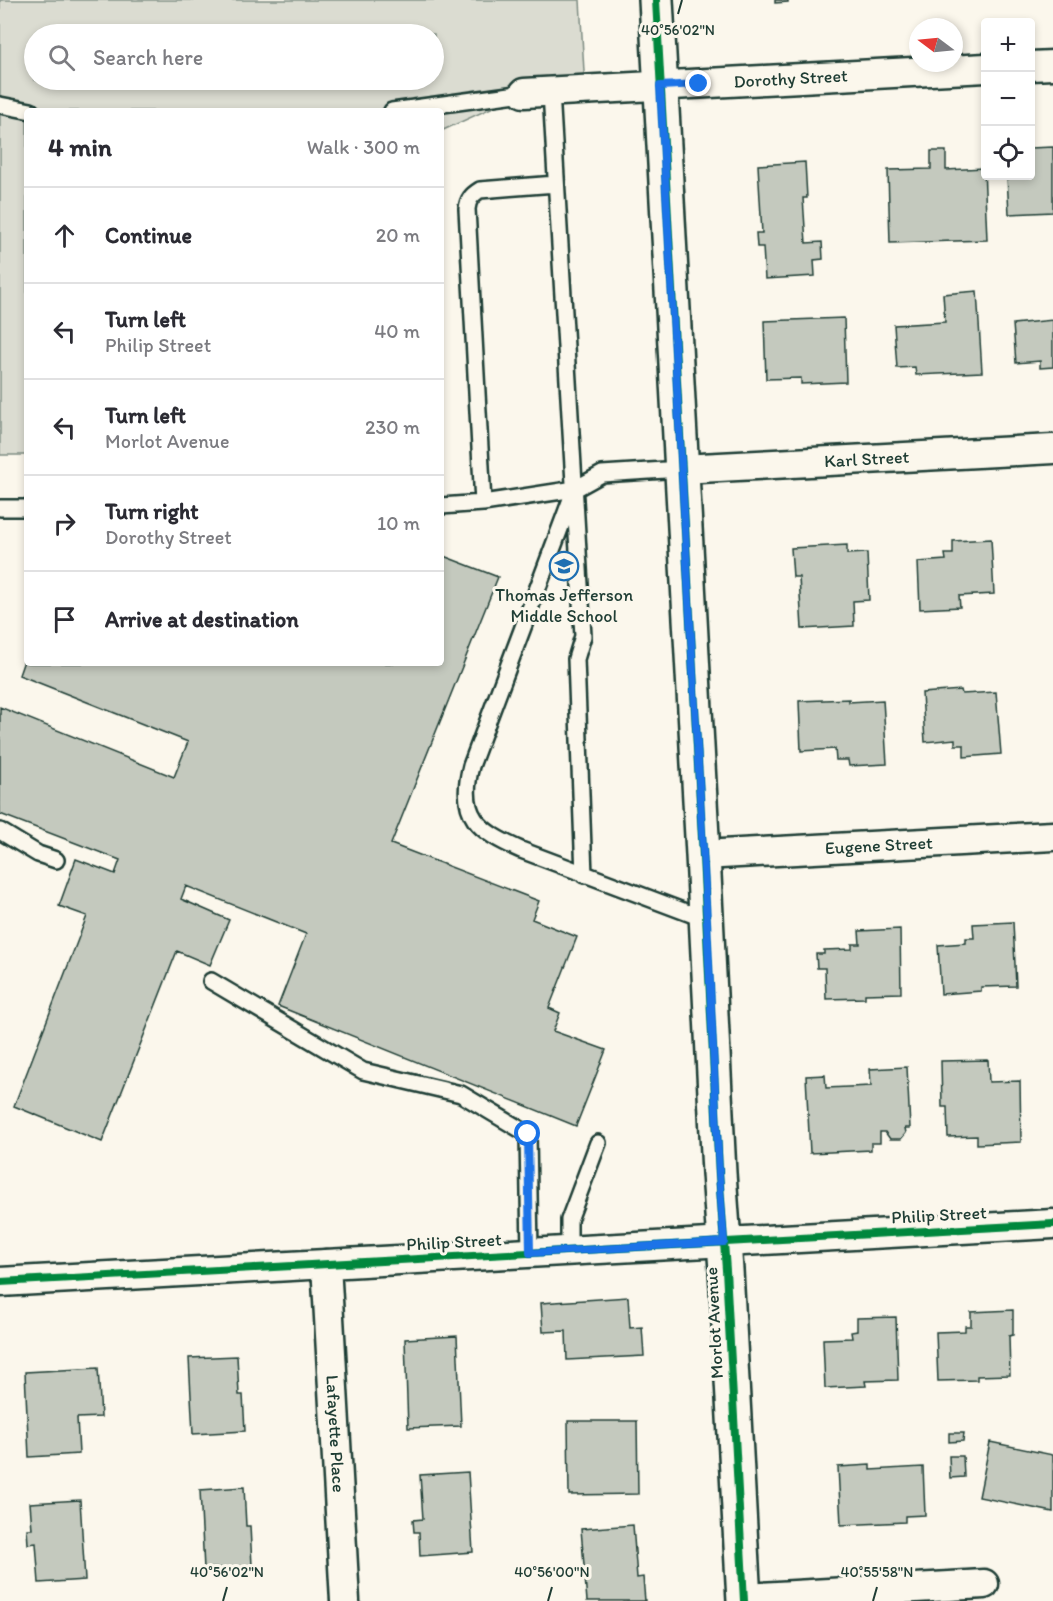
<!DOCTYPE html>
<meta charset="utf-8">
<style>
:root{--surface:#fff;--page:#f7f7f7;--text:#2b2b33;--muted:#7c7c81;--line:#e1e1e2}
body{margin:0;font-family:Itim,sans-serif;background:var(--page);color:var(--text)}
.controls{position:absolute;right:18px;top:18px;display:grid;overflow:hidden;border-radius:6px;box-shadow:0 3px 9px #0003}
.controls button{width:54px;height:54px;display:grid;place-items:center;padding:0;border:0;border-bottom:2px solid var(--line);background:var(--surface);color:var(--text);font:30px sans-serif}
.compass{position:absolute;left:909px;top:18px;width:54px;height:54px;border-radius:50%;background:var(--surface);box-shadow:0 3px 9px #0003;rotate:286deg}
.stop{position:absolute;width:18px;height:18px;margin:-14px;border:4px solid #1a73e8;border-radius:50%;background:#fff}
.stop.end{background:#1a73e8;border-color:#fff;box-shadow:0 2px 6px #0008}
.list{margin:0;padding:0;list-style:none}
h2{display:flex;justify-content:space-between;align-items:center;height:78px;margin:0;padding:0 24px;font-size:26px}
h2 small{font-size:20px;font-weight:400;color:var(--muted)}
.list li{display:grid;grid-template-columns:39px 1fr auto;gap:18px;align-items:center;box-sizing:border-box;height:96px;padding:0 24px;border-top:2px solid var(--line)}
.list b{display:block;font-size:22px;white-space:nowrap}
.list p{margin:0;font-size:20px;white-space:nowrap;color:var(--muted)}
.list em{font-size:20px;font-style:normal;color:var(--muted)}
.icon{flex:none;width:33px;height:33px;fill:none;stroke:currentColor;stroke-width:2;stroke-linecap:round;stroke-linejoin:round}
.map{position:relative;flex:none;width:1053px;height:1601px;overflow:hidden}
.search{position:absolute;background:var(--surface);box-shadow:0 3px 9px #0003;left:24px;top:24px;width:420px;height:66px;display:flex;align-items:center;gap:15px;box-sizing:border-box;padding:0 21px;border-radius:33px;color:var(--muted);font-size:22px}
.panel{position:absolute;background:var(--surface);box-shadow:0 3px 9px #0003;left:24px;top:108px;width:420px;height:558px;border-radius:6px}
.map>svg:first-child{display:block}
.green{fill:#dbdcd1;stroke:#7d8c82;stroke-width:1.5;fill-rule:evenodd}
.building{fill:#c4c9be;stroke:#1f3d34;stroke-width:1.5}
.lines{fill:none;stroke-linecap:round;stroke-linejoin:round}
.lane-casing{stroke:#1f3d34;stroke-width:20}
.street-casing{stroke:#1f3d34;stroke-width:33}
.secondary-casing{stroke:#1f3d34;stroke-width:38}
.lane{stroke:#fbf7ec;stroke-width:15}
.street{stroke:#fbf7ec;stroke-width:28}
.secondary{stroke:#fbf7ec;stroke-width:33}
.cycleway-casing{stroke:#fbf7ec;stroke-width:11}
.cycleway{stroke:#00873e;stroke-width:8}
.route{stroke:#1a73e8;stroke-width:8}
.ticks{fill:none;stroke:#1f3d34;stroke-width:2}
.labels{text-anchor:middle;stroke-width:6;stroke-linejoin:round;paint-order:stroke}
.street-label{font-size:18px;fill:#1f3d34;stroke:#fbf7ec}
.poi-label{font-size:18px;fill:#1f3d34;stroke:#fbf7ec}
.ticks-label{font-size:15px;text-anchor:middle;fill:#1f3d34;stroke:#fbf7ec;stroke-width:6;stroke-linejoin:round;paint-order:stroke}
</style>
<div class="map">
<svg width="1053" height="1601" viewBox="0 0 1053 1601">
<rect width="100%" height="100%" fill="#fbf7ec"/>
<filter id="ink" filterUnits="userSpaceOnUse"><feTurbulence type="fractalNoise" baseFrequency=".0167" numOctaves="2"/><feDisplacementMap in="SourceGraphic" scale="12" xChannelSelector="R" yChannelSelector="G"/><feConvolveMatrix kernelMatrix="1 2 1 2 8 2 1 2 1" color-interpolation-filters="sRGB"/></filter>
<g filter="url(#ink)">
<path class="green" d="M 0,0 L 580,0 L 585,90 L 524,93 L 441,131 L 441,111 L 27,111 L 27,455 L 0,455 ZM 34,34 L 434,34 L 434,80 L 34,80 Z"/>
<path class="building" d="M 775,0 L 788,0 L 788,2 L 775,3 Z
M 1053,147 L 1053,212 L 1009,214 L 1007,176 L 1030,176 L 1030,148 Z
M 931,151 L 946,151 L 946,170 L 984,168 L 987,240 L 890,243 L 888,170 L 931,169 Z
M 805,162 L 807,198 L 803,198 L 806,243 L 822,242 L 823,259 L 814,260 L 815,276 L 765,279 L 763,247 L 757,247 L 756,233 L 762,233 L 758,165 Z
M 977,291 L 982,372 L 916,375 L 915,367 L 897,368 L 894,325 L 945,322 L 943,294 Z
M 844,318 L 846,382 L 801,384 L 801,378 L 766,379 L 764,321 Z
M 1053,320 L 1053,367 L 1040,368 L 1040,361 L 1016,363 L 1013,324 Z
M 991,539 L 994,594 L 959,596 L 960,607 L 920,609 L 918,562 L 946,560 L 945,554 L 953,554 L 953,541 Z
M 847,545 L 847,554 L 867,553 L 869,600 L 853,601 L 854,626 L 802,629 L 799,577 L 793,577 L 791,548 Z
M 441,555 L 498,577 L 391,844 L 539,901 L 532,919 L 577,937 L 549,1008 L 560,1013 L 553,1031 L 606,1050 L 576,1126 L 278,1006 L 306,934 L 186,886 L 181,899 L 229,920 L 210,965 L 177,951 L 102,1142 L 14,1106 L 87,916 L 59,906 L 76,859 L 115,874 L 120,860 L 0,814 L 0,707 L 174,777 L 188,742 L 19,675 L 27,652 L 27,663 L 441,663 Z
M 961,690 L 962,694 L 996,692 L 1001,754 L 964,757 L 964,745 L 955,745 L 955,739 L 925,742 L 922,693 Z
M 849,699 L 849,702 L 883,700 L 887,764 L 849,766 L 848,760 L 836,760 L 835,749 L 801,751 L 799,701 Z
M 1013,922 L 1016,986 L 981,987 L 981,991 L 941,994 L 938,945 L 966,943 L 966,938 L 974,938 L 973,924 Z
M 900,929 L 901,993 L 865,994 L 865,998 L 826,999 L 825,968 L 817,968 L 816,954 L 824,954 L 824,950 L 852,949 L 852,944 L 860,944 L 859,931 Z
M 988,1060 L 989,1082 L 1020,1081 L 1021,1142 L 977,1144 L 977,1136 L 948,1137 L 947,1107 L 942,1107 L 941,1061 Z
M 907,1067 L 910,1128 L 905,1128 L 906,1133 L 901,1139 L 890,1139 L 885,1132 L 880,1132 L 880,1143 L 871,1143 L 871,1150 L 810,1153 L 806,1076 L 825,1075 L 826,1088 L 871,1086 L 870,1069 Z
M 628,1297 L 630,1328 L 642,1327 L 644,1356 L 567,1360 L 566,1331 L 543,1332 L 541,1303 Z
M 1013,1310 L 1013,1335 L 1009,1336 L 1010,1375 L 977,1376 L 977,1380 L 938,1381 L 936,1332 L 965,1331 L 965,1326 L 971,1326 L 971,1312 Z
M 896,1317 L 898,1380 L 865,1381 L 866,1386 L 825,1388 L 823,1339 L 852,1338 L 851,1332 L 857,1331 L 857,1318 Z
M 457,1336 L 461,1426 L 408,1428 L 405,1339 Z
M 237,1356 L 239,1395 L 243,1395 L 245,1431 L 193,1434 L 189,1358 Z
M 98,1368 L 101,1417 L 77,1418 L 79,1454 L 29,1457 L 25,1372 Z
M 568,1421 L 637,1421 L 638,1494 L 569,1495 Z
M 949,1433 L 964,1433 L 963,1441 L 949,1442 Z
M 990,1442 L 1053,1455 L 1053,1512 L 979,1497 Z
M 949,1456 L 963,1456 L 964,1477 L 950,1478 Z
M 870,1465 L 870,1470 L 923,1467 L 925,1515 L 905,1516 L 905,1522 L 841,1525 L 838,1467 Z
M 468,1472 L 473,1552 L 420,1556 L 419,1532 L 414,1532 L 413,1520 L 423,1519 L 420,1475 Z
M 244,1487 L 246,1526 L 250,1526 L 252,1566 L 204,1569 L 200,1490 Z
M 80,1500 L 85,1580 L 39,1583 L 36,1543 L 28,1544 L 27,1529 L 32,1529 L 30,1503 Z
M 633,1525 L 637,1578 L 643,1577 L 645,1601 L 587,1601 L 581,1529 Z"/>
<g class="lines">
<g class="lane-casing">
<path id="lane" d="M 551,92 L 583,636 L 576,659 L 584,875
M 0,105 L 31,111
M 392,111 L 524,93
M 573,494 L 471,766 C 458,816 478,831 521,850 L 707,920
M 483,503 L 467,209 C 468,199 472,195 480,190 L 556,184
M 441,506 L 483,503 L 575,489 L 602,474 L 681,469
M 0,508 L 27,508
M 0,831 L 38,854 L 56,860
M 211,981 L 363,1071 L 461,1094 L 528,1134 L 530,1253
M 569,1251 L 569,1220 L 598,1143"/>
</g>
<g class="street-casing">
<g id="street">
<path d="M 1030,66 L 1053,65"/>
<path id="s1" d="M 524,93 L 986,68"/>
<path id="s2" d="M 681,469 L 1053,449"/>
<path id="s3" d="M 703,855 L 1053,836"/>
<path id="s4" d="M 326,1264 L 345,1601"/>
<path d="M 0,1282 L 1053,1224"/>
<path d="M 744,1598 L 984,1584"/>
</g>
</g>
<g class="secondary-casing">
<path id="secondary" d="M 656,0 L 703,855 L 719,1173 L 726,1270 L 744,1601"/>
</g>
<use href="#lane" class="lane"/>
<use href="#street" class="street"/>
<use href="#secondary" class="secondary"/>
<g class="cycleway-casing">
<path id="cycleway" d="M 656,0 L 703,855 L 719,1173 L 726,1270 L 744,1601
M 0,1282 L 1053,1224"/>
</g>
<use href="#cycleway" class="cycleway"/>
</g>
</g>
<g class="lines" filter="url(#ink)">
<path class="route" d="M 528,1134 L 530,1253 L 724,1242 L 719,1173 L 707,921 L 660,86 L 699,84"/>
</g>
<path class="ticks" d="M 678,14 L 682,0M 223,1601 L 227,1587M 548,1601 L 552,1587M 873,1601 L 877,1587"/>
<defs>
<g id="school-ring" transform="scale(1.5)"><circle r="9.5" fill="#fbf7ec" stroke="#1f6fb2" stroke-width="1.5"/><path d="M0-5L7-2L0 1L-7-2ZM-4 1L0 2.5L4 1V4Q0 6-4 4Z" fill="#1f6fb2"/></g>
</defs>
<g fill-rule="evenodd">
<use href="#school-ring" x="564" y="566"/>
</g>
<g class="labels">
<g class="street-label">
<text dy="6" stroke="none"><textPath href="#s1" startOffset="267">Dorothy Street</textPath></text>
<text dy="6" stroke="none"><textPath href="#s2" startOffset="186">Karl Street</textPath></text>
<text dy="6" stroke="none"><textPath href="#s3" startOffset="176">Eugene Street</textPath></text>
<text transform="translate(939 1215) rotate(-3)" y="6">Philip Street</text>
<text transform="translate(454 1242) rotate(-3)" y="6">Philip Street</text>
<text transform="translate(714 1323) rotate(-93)" y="6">Morlot Avenue</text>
<text dy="6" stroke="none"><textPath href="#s4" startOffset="170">Lafayette Place</textPath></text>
</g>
<g class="poi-label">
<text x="564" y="601">Thomas Jefferson<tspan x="564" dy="21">Middle School</tspan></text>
</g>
</g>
<g class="ticks-label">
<text x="678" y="35">40°56'02"N</text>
<text x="227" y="1577">40°56'02"N</text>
<text x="552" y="1577">40°56'00"N</text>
<text x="877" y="1577">40°55'58"N</text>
</g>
</svg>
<div class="controls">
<button>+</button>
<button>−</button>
<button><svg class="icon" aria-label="locate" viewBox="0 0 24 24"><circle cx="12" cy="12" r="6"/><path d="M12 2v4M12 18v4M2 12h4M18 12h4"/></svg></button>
</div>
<svg class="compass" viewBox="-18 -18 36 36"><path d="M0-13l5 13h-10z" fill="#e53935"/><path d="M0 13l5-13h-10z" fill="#7c7c81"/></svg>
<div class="stop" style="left:528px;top:1134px"></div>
<div class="stop end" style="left:699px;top:84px"></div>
<div class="search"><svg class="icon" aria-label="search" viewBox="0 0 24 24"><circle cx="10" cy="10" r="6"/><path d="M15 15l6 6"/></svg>Search here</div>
<section class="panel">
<h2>4 min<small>Walk · 300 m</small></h2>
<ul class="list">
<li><svg class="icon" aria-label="ahead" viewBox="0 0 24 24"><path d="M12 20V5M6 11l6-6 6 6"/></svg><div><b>Continue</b></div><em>20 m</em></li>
<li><svg class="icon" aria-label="left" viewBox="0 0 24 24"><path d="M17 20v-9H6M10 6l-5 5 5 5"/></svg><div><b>Turn left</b><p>Philip Street</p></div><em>40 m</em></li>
<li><svg class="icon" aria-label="left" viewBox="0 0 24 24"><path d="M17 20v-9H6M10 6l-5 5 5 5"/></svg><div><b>Turn left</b><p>Morlot Avenue</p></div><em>230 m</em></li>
<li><svg class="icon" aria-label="right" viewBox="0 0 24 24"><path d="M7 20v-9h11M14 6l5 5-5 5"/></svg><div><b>Turn right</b><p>Dorothy Street</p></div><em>10 m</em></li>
<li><svg class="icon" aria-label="arrive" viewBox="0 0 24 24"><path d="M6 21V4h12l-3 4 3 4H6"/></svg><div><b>Arrive at destination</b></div></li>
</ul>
</section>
</div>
